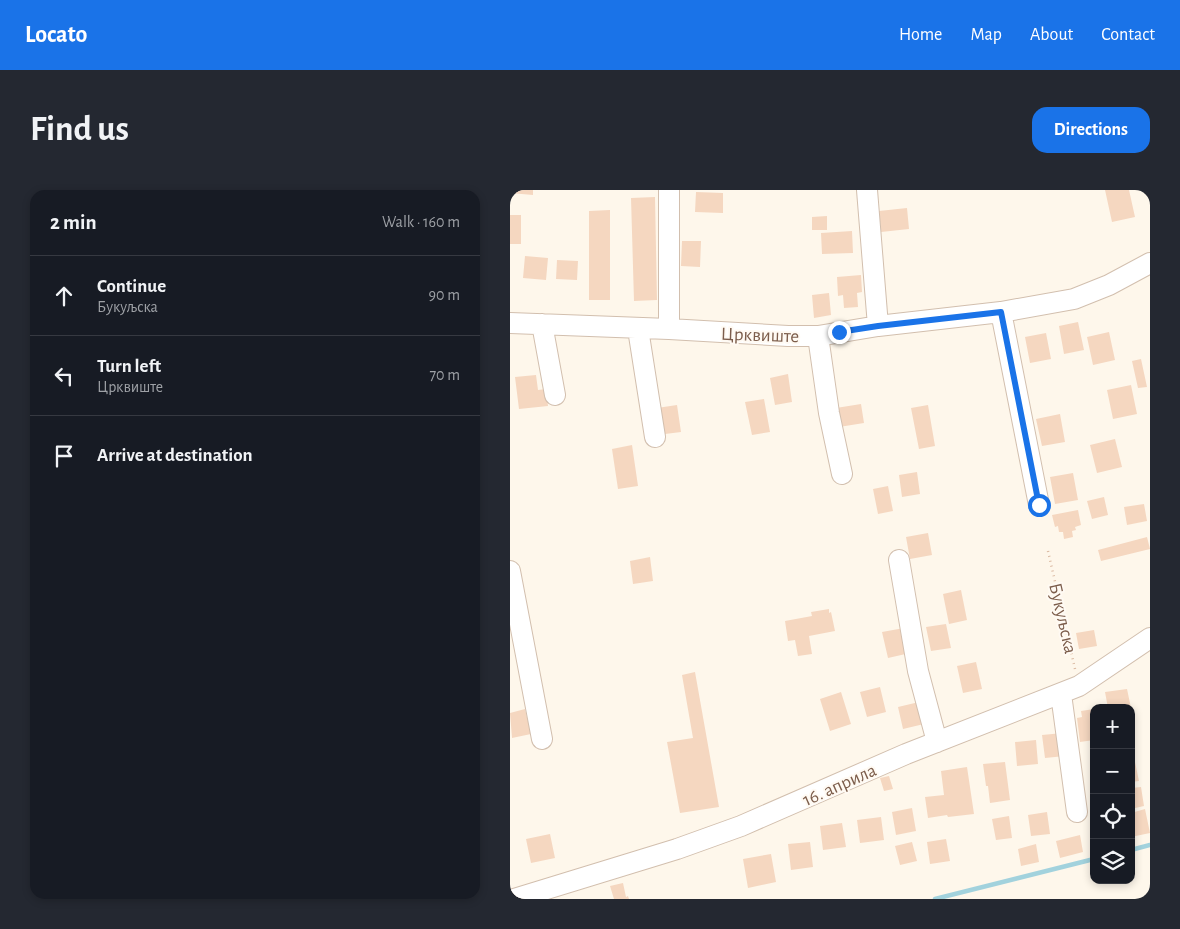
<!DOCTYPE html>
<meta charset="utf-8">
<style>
:root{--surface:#171b24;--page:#242831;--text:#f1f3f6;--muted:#9ea1a6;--line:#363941;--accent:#1a73e8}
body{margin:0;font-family:"Alegreya Sans",sans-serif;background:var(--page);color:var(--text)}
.controls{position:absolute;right:15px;bottom:15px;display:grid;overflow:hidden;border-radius:10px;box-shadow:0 2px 8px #0003}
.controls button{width:45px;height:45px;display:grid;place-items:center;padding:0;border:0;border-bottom:1px solid var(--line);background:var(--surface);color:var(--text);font:25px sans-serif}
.stop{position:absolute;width:15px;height:15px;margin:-11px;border:4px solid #1a73e8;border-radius:50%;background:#fff}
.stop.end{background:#1a73e8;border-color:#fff;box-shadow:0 1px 5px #0008}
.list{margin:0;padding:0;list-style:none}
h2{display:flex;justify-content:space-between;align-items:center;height:65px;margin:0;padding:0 20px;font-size:21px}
h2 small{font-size:16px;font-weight:400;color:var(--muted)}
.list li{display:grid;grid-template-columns:32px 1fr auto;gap:15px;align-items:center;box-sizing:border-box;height:80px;padding:0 20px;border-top:1px solid var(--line)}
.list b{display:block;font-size:19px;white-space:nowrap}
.list p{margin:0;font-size:16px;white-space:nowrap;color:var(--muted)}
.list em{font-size:16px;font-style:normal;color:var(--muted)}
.icon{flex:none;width:28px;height:28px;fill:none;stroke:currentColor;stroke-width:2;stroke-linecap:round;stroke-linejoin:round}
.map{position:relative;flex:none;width:640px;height:709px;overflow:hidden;border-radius:15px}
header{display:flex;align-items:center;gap:30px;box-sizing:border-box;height:70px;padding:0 25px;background:var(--accent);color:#fff}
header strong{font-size:24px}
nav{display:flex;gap:28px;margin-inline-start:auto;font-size:18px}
.intro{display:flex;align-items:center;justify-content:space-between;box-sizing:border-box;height:120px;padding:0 30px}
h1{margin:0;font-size:35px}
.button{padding:12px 22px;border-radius:15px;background:var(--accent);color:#fff;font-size:18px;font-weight:700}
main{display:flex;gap:30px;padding:0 30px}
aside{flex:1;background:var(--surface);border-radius:15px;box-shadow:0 2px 8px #0003}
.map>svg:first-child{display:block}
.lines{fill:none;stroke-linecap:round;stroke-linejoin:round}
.stream{stroke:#a2d2dd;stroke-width:4.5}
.building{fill:#f5d7c0}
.minor-casing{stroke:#d2bfae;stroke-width:22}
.path{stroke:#dbbaa2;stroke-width:2.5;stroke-dasharray:1 4;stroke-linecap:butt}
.minor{stroke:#fff;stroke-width:20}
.route{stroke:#1a73e8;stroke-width:6}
.labels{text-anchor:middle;stroke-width:4;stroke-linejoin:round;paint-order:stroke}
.street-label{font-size:19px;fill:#7c5d4b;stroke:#fffaf3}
</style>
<header>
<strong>Locato</strong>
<nav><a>Home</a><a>Map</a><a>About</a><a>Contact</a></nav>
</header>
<div class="intro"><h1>Find us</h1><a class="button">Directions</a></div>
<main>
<aside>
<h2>2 min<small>Walk · 160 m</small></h2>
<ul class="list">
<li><svg class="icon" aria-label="ahead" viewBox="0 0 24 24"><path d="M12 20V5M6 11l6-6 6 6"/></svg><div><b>Continue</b><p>Букуљска</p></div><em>90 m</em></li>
<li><svg class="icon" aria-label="left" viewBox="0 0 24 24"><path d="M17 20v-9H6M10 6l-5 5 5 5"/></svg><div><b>Turn left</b><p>Црквиште</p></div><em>70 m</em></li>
<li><svg class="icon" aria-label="arrive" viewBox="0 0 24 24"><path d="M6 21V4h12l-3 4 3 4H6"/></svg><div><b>Arrive at destination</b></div></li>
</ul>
</aside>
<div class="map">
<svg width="640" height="709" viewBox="0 0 640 709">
<rect width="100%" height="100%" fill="#fef7eb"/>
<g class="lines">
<path class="stream" d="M 621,660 L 640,655
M 425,709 L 584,669"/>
</g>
<path class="building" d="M 0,0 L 23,0 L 23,5 L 0,3 Z
M 595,0 L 619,0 L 625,27 L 602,32 Z
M 186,2 L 213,3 L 213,23 L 185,22 Z
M 145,7 L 147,110 L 124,111 L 121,8 Z
M 397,18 L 399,39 L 371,42 L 369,21 Z
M 100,20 L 100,110 L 79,110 L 79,21 Z
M 0,25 L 11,25 L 11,54 L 0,54 Z
M 317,26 L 317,40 L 302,40 L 302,27 Z
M 342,41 L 343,63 L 312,64 L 311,43 Z
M 172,51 L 191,51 L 190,77 L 171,76 Z
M 15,66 L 38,68 L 36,90 L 13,88 Z
M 47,70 L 68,71 L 67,90 L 46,89 Z
M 351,85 L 352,102 L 347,103 L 348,117 L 334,118 L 333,105 L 328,106 L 327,87 Z
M 319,103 L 321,125 L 304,128 L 302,105 Z
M 568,132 L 574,160 L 554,164 L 549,136 Z
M 599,142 L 605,170 L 583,175 L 577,147 Z
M 536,143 L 541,169 L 520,173 L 515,147 Z
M 631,169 L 637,197 L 628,198 L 622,171 Z
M 278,184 L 282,212 L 265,215 L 260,188 Z
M 26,185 L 28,200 L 36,199 L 38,216 L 9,219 L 5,187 Z
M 621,195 L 627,224 L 603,229 L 597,200 Z
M 254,209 L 260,242 L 242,245 L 235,212 Z
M 351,214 L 354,233 L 329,237 L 326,218 Z
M 167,215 L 171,242 L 147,245 L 147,218 Z
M 418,215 L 425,256 L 409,259 L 401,218 Z
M 550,224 L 555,252 L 532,256 L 526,229 Z
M 605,249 L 612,277 L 587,283 L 580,255 Z
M 122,255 L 128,296 L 108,299 L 102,259 Z
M 407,282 L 410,304 L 392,307 L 389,285 Z
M 563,283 L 568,310 L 545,314 L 540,287 Z
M 378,296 L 383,321 L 368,324 L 363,299 Z
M 594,307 L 598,325 L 582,329 L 577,311 Z
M 634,314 L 637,331 L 617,335 L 614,317 Z
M 568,320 L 571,335 L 565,337 L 566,340 L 562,341 L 563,347 L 554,349 L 553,342 L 549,342 L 548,336 L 545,337 L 542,325 Z
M 418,343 L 422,365 L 400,369 L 396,347 Z
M 637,347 L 640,359 L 591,371 L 588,360 Z
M 140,367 L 143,391 L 123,394 L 120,371 Z
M 451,400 L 457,430 L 439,434 L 433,404 Z
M 319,419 L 319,423 L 321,422 L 325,441 L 299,446 L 302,464 L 288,466 L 285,450 L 278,451 L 275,431 L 302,426 L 301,422 Z
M 436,434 L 441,458 L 421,461 L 416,437 Z
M 394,438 L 400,463 L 378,468 L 372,442 Z
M 584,440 L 587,456 L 569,459 L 566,443 Z
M 466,472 L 472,499 L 453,503 L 447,476 Z
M 185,482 L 209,617 L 170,623 L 157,552 L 183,548 L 172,485 Z
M 370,497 L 376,522 L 357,527 L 350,502 Z
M 617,499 L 621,518 L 598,518 L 595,502 Z
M 331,502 L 341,534 L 320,541 L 310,509 Z
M 409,512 L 414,534 L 393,539 L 388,517 Z
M 15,519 L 21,544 L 2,548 L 0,523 Z
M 584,519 L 584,550 L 570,552 L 567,528 L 572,527 L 571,521 Z
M 553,543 L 555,566 L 535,568 L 532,545 Z
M 526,550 L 528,574 L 507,576 L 505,552 Z
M 495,572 L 500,610 L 480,613 L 478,596 L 476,596 L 473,574 Z
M 625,572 L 629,591 L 621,592 L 621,573 Z
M 457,577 L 464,624 L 438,627 L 437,625 L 418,628 L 415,607 L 434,605 L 431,581 Z
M 379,586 L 383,599 L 374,601 L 370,588 Z
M 631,597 L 634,616 L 621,619 L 621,598 Z
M 402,618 L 406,641 L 386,645 L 382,622 Z
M 635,619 L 640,643 L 621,647 L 621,623 Z
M 537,622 L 540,644 L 521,646 L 518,625 Z
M 499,626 L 502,648 L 486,650 L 482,629 Z
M 371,627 L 374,650 L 350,653 L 347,630 Z
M 332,633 L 336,657 L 313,660 L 310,636 Z
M 40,644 L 45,668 L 21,673 L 16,649 Z
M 570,645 L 573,662 L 550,668 L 546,651 Z
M 436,649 L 440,671 L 420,674 L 417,652 Z
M 300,652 L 303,677 L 281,680 L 278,654 Z
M 402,652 L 407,671 L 390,675 L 385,656 Z
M 526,654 L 529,672 L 511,676 L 508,659 Z
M 261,664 L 266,692 L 238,698 L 233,669 Z
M 113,693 L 116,707 L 118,706 L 119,709 L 104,709 L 100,696 Z"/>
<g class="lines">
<g class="minor-casing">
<path id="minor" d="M 159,0 L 159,139
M 357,0 L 368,136
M 491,122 L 529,315
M 0,133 L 159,139 L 278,146 L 308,146 L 368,136 L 491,122 L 564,109 L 599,95 L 640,73
M 32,134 L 45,205
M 128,139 L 145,247
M 308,146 L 319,223 L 332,284
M 389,370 L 408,481 L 427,552
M 0,381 L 32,549
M 551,504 L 567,622
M 4,709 L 167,659 L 231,636 L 396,564 L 569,496 L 640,448"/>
</g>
<path class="path" d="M 538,361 L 565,479"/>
<use href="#minor" class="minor"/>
</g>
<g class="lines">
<path class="route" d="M 329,142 L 368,136 L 491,122 L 529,315"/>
</g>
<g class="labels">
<g class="street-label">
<text transform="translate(250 144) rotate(2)" y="7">Црквиште</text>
<text transform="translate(554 428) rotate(77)" y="7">Букуљска</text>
<text transform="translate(329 594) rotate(-24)" y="7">16. априла</text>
</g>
</g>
</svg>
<div class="controls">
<button>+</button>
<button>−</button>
<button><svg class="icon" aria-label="locate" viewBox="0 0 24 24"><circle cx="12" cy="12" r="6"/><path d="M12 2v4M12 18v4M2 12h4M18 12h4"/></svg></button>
<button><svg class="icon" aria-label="layers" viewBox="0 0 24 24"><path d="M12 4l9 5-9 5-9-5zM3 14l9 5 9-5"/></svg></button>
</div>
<div class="stop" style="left:529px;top:315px"></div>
<div class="stop end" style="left:329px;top:142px"></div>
</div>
</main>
